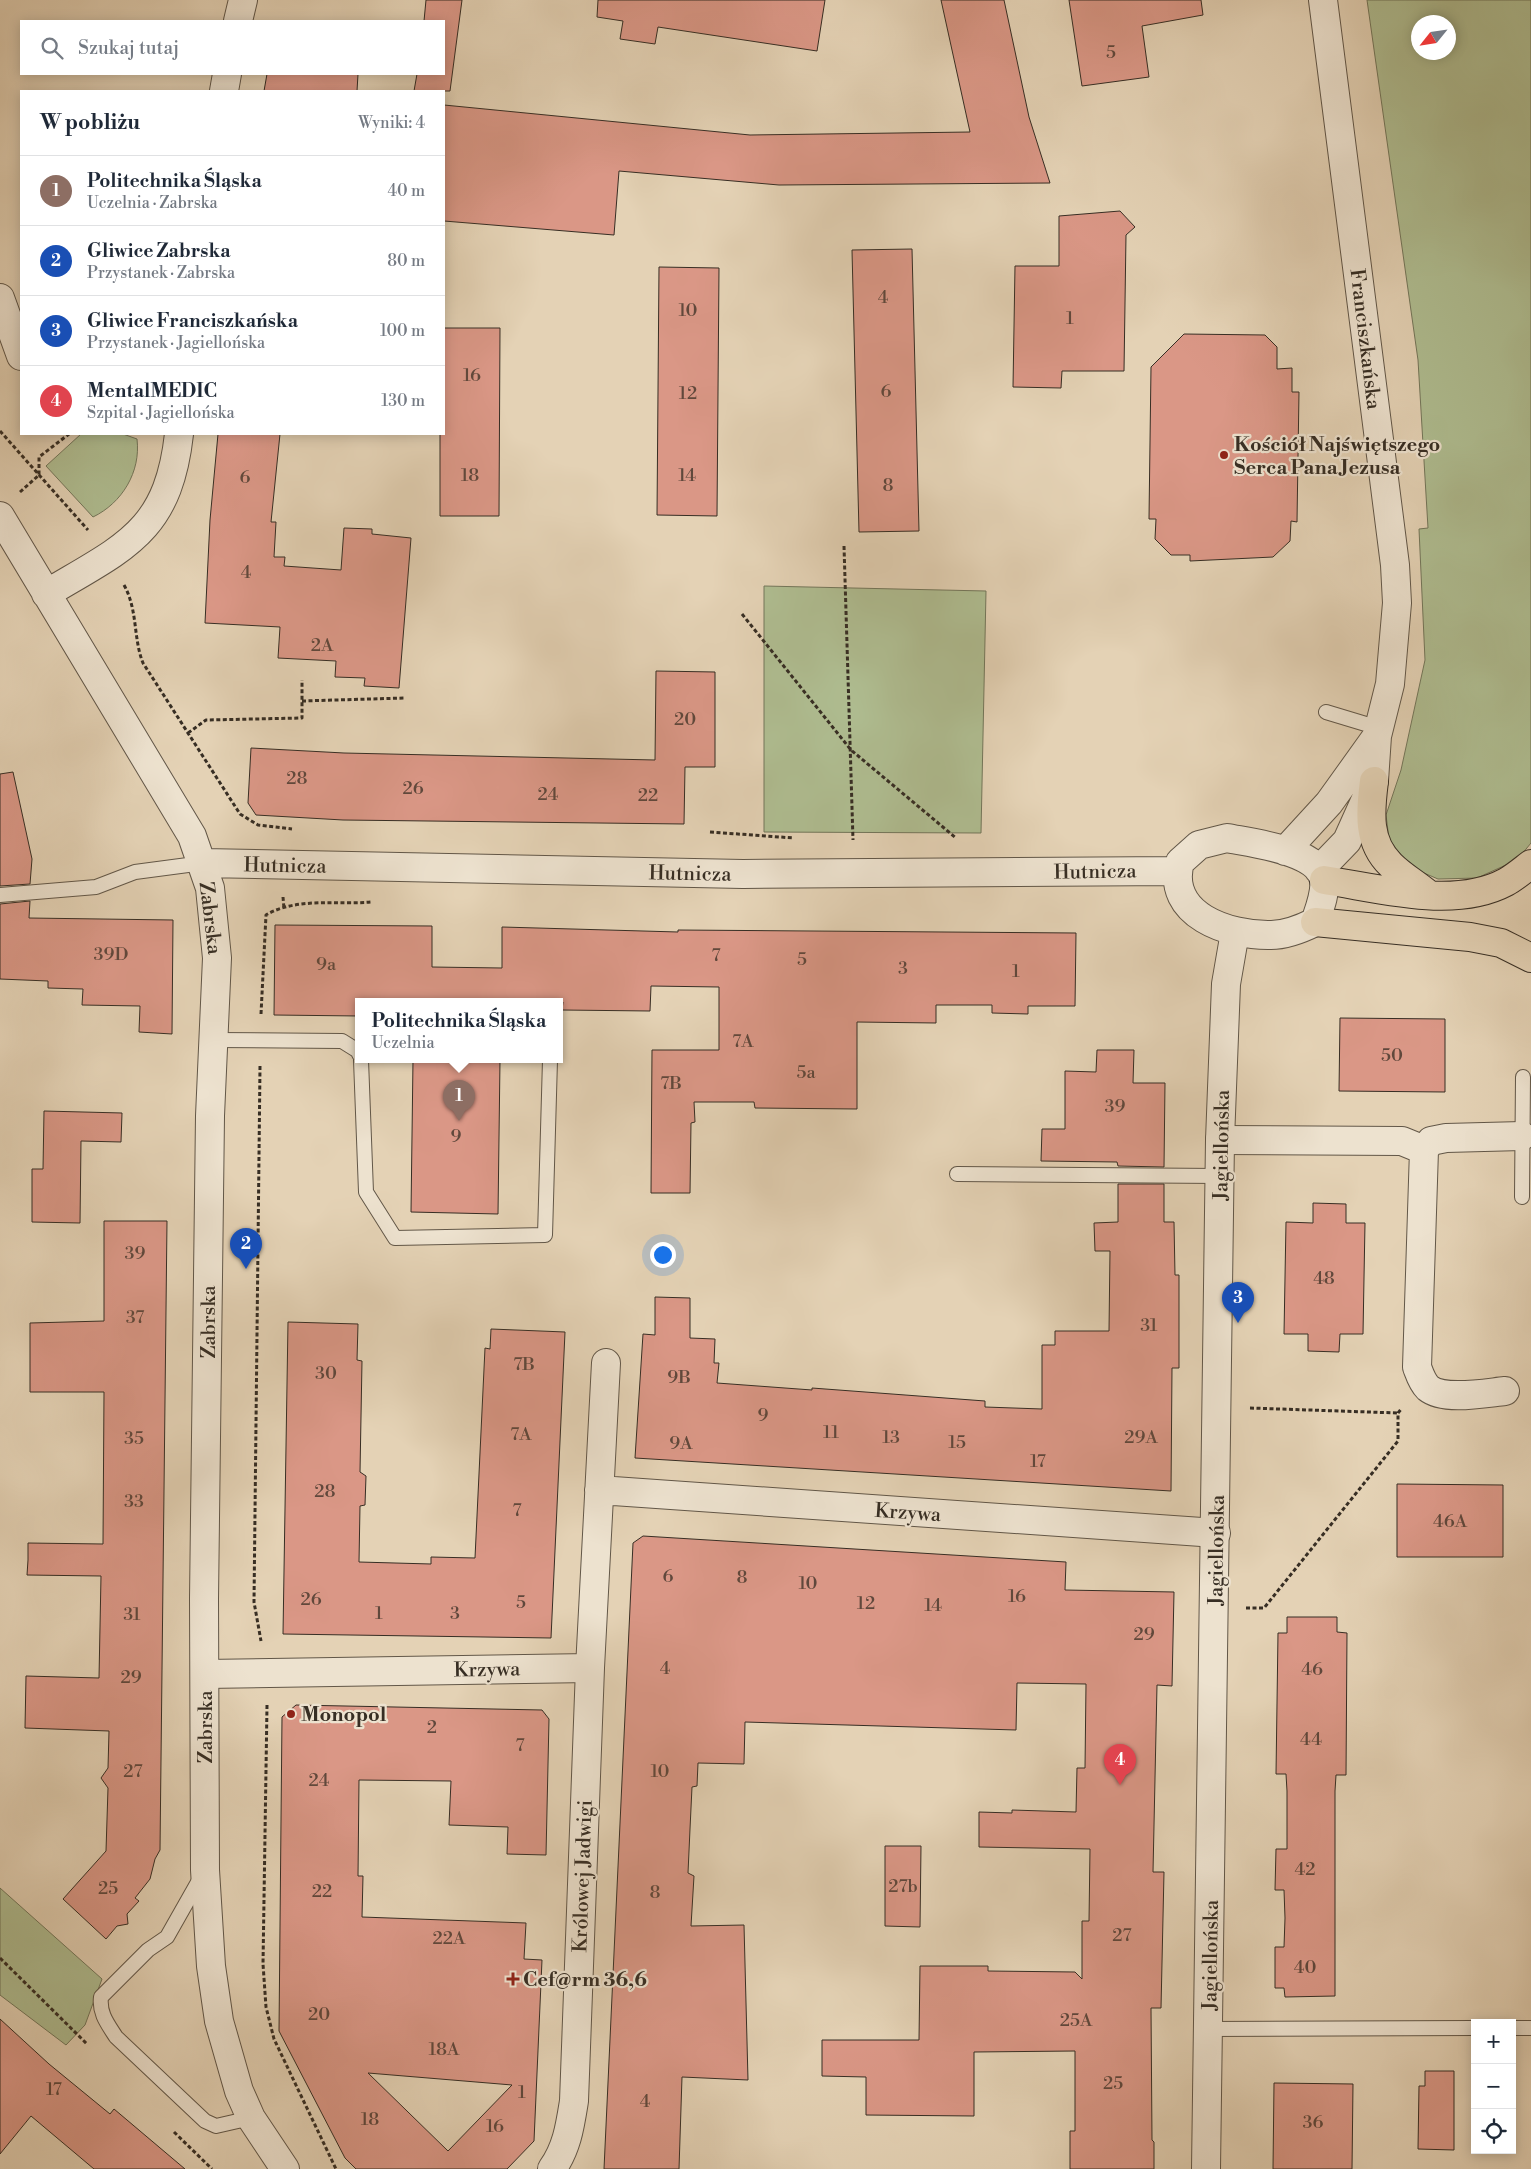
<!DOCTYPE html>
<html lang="pl">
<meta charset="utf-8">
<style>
:root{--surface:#fff;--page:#f2f2f3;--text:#1f2937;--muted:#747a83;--line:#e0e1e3;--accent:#b45309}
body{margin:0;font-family:"Libre Bodoni",serif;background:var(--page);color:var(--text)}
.controls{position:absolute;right:15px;bottom:15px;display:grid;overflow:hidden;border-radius:0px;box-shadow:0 2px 12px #0003}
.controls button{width:45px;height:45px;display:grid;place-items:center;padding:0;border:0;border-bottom:1px solid var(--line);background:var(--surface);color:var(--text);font:25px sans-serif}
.compass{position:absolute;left:1411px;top:15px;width:45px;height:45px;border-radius:50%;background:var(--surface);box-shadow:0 2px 12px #0003;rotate:240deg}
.you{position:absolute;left:662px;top:1254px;width:18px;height:18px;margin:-12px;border:4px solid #fff;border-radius:50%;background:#1a73e8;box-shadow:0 0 0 8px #1a73e833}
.badge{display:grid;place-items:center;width:32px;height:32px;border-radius:50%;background:var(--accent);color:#fff;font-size:16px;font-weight:700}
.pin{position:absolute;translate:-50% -41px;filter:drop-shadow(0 1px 2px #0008)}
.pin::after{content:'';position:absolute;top:26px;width:18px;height:15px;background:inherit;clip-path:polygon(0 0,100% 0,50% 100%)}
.popup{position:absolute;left:355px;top:998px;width:208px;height:65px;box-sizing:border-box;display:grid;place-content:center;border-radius:0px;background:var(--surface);filter:drop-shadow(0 1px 4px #0005);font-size:16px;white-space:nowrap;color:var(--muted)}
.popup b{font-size:19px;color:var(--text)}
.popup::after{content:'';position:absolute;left:50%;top:100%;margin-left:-10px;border:10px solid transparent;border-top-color:var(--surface)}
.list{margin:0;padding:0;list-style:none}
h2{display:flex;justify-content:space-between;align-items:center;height:65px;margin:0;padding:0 20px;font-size:21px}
h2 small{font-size:16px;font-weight:400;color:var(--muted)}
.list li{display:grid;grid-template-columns:32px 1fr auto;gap:15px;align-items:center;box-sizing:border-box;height:70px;padding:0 20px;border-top:1px solid var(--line)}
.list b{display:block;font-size:19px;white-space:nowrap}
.list p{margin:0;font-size:16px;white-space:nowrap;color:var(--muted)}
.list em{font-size:16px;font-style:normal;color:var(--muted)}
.icon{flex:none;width:28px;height:28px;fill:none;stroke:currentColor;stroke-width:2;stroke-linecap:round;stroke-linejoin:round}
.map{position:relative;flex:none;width:1531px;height:2169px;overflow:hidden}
.search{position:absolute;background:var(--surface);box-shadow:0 2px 12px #0003;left:20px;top:20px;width:425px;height:55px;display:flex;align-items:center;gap:12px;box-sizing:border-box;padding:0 18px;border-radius:0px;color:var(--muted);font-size:19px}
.panel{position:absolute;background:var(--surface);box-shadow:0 2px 12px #0003;left:20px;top:90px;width:425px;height:345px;border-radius:0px}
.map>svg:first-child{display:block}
.green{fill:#afbd91;stroke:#73765a;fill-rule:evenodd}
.building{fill:#da9786;stroke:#372e24;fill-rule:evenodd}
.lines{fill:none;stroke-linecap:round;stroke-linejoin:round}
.service-casing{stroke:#625748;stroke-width:16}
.minor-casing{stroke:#625748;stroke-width:30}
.tertiary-casing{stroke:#625748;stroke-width:30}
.primary-casing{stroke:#372e24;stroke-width:30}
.path{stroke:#372e24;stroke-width:3;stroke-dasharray:4 2.5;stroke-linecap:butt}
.service{stroke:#ede2cf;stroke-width:14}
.minor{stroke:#ede2cf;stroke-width:28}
.tertiary{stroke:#ede2cf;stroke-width:28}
.primary{stroke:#e4d2b5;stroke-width:28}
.poi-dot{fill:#8f2418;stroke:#ede2cf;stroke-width:2}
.labels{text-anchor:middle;stroke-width:4.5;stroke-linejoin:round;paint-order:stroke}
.number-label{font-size:18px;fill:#60483c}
.street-label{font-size:20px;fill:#372e24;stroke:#ede2cf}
.poi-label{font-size:20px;font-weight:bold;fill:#372e24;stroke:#ede2cf;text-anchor:start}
</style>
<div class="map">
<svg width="1531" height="2169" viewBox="0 0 1531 2169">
<rect width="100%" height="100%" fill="#e4d2b5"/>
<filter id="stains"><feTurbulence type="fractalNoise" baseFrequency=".004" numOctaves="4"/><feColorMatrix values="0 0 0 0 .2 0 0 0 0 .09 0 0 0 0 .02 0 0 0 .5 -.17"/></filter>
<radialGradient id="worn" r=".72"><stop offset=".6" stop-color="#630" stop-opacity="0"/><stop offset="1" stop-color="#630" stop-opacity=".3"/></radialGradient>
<path class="green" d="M 1367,0 L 1531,0 L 1531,843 L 1517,860 L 1477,878 L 1438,879 L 1410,867 L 1389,839 L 1386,815 L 1401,770 L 1425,660 L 1419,529 L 1428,528 L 1418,360 ZM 1418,22 L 1448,22 L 1448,52 L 1418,52 Z
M 81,434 L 123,434 L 137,439 C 141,472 122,503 93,517 L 46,466 Z
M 764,586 L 986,591 L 981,833 L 764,832 Z
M 0,1888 L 102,1979 L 85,2025 L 66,2045 L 0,1995 Z"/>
<path class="building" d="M 426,0 L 462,0 L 450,91 L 414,91 L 417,74 L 444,74 L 444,21 L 424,21 Z
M 598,0 L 825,0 L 817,51 L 658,27 L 655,44 L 620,39 L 623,21 L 597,17 Z
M 941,0 L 1004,0 L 1029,117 L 1050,183 L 779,185 L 619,171 L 614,235 L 444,221 L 444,105 L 750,135 L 970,132 Z
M 1069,0 L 1201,0 L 1203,15 L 1142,26 L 1149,77 L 1082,86 Z
M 267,74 L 358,74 L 357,91 L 264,91 Z
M 1120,211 L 1135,227 L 1126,235 L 1124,371 L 1062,371 L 1061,388 L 1013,387 L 1015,266 L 1059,266 L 1059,216 Z
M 912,249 L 919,531 L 859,532 L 852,250 Z
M 659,267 L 719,268 L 717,516 L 657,515 Z
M 444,328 L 500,328 L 499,516 L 440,516 L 440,434 L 444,434 Z
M 1184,334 L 1265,335 L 1277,347 L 1277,369 L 1292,368 L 1292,392 L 1299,392 L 1297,522 L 1291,521 L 1290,541 L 1273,557 L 1190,561 L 1190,555 L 1171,555 L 1155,539 L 1156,519 L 1149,519 L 1151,367 Z
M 218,434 L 280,434 L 271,522 L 276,522 L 274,557 L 285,557 L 284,566 L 341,570 L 344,528 L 372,529 L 372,534 L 411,538 L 399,688 L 364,686 L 365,678 L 335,677 L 336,661 L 278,658 L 280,627 L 205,623 L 210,520 Z
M 656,671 L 715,672 L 715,767 L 685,767 L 684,824 L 343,820 L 256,815 L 248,803 L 251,748 L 344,753 L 655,760 Z
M 13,772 L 32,859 L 30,884 L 0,886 L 0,774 Z
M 30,901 L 29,918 L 173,920 L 172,1034 L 139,1032 L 140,1006 L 82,1005 L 83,989 L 48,988 L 48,981 L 0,979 L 0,904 Z
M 275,925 L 432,926 L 432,967 L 502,968 L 502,927 L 678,932 L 678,930 L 1076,933 L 1075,1006 L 1028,1006 L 1028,1014 L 992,1013 L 992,1005 L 936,1005 L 936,1023 L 857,1022 L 857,1109 L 755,1108 L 754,1102 L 694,1102 L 695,1122 L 691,1123 L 690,1193 L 651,1193 L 652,1050 L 719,1050 L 719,987 L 651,986 L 650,1011 L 562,1010 L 563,1002 L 359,1002 L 359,1016 L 274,1015 Z
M 1340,1018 L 1445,1019 L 1445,1092 L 1339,1091 Z
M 1097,1050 L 1134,1050 L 1133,1083 L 1165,1083 L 1164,1167 L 1118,1166 L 1117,1162 L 1041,1161 L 1042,1129 L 1065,1129 L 1065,1071 L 1096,1072 Z
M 413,1060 L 500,1060 L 498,1214 L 411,1212 Z
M 44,1111 L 122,1113 L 121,1142 L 81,1141 L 80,1223 L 32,1222 L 32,1169 L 43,1169 Z
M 1118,1184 L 1164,1184 L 1164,1222 L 1174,1222 L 1175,1275 L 1179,1275 L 1179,1368 L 1172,1368 L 1171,1491 L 635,1458 L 643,1334 L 655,1335 L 655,1297 L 690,1298 L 690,1338 L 715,1339 L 714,1363 L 719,1363 L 717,1383 L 812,1390 L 812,1388 L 985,1401 L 985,1407 L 1042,1409 L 1042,1345 L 1055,1345 L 1055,1331 L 1109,1331 L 1110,1251 L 1095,1251 L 1094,1223 L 1118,1222 Z
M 1313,1203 L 1346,1204 L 1346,1223 L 1365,1223 L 1363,1334 L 1340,1334 L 1339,1352 L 1308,1351 L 1308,1334 L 1284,1334 L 1286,1222 L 1313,1223 Z
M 104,1221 L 167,1221 L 160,1850 L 155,1859 L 150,1879 L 135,1898 L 139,1901 L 127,1914 L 128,1924 L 117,1926 L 106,1939 L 63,1899 L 106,1851 L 108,1788 L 101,1778 L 108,1768 L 109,1731 L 25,1728 L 26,1676 L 99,1678 L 101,1576 L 27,1575 L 28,1560 L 28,1543 L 103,1544 L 104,1392 L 30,1392 L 30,1323 L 104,1321 Z
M 288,1322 L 358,1324 L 357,1360 L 362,1361 L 360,1472 L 366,1476 L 365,1505 L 360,1506 L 359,1562 L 431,1564 L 431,1557 L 475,1558 L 485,1348 L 490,1349 L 491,1329 L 565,1332 L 551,1638 L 283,1634 Z
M 1397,1484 L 1503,1485 L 1503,1557 L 1397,1557 Z
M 643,1536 L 1066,1562 L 1065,1590 L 1174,1592 L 1172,1686 L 1157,1685 L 1153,1872 L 1164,1872 L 1161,2008 L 1151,2008 L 1152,2140 L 1154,2142 L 1154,2169 L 1070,2169 L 1070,2131 L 1075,2131 L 1075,2051 L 974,2052 L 974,2116 L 866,2115 L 866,2077 L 822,2076 L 822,2040 L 919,2040 L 920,1966 L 988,1966 L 988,1971 L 1075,1972 L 1082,1979 L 1082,1921 L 1089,1921 L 1090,1849 L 979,1847 L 979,1812 L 1012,1813 L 1012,1810 L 1076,1812 L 1077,1768 L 1085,1768 L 1086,1684 L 1017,1683 L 1016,1730 L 745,1722 L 744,1764 L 698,1763 L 697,1786 L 692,1787 L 690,1829 L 688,1873 L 694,1876 L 691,1926 L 744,1925 L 748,2080 L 682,2077 L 679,2169 L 604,2169 L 633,1543 Z
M 1287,1617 L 1337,1617 L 1337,1632 L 1347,1633 L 1346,1775 L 1336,1775 L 1335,1791 L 1335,1996 L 1285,1997 L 1284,1988 L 1275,1988 L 1275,1947 L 1284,1947 L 1285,1918 L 1284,1890 L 1275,1890 L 1276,1849 L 1287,1849 L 1287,1791 L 1286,1774 L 1276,1774 L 1278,1633 L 1287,1633 Z
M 296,1705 L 542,1710 L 549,1719 L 546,1855 L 507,1854 L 508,1827 L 449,1825 L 451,1781 L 359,1780 L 358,1876 L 363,1876 L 362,1917 L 526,1923 L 524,1959 L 542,1960 L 534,2141 L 507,2169 L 356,2169 L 345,2158 L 279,2031 L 282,1717 ZM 368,2073 L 512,2085 L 448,2151 Z
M 885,1846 L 921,1846 L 920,1927 L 885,1926 Z
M 0,2019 L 49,2064 L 110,2114 L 114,2109 L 185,2169 L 94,2169 L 31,2116 L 0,2154 Z
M 1425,2071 L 1454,2071 L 1454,2150 L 1418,2149 L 1419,2086 L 1425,2086 Z
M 1274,2083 L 1353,2084 L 1352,2169 L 1273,2169 Z"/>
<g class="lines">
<g class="service-casing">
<path id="service" d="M 1326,712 L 1379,728
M 0,895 L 96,887 L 135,872 L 203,863
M 214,1040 L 342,1041 L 358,1051 L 359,1054
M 361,1060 L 366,1192 L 395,1238 L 545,1235 L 550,1060
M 957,1174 L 1220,1176
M 1522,1197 L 1523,1077
M 201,1877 L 167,1937 L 148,1950 L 101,1997 C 99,2013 107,2023 116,2037 L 205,2121 L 216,2126 L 251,2118
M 1512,2028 L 1531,2028
M 1208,2029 L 1475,2028"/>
</g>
<g class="minor-casing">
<path id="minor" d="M 0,298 L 21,356
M 1220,1140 L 1402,1141 L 1424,1150
M 1505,1391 C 1485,1393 1444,1401 1428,1388 C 1422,1382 1420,1375 1417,1367 L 1424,1150 L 1431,1141 L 1446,1138 L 1522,1136
M 599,1490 L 1216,1533
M 205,1674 L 590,1668
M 552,2169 C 567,2148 570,2126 574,2101 L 590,1668 L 606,1363"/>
</g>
<g class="tertiary-casing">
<path id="tertiary" d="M 238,21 L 243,0
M 224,91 L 227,74
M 0,516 L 192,836 L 210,888 L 217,958 L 210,1116 L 204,1599 L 205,1870 L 211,1966 L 219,2021 L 239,2091 L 251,2118 L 285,2169
M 46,594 C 124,547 168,533 179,434
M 1227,838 C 1252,843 1318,850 1324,880 C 1326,893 1319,910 1315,922 C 1301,929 1286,935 1271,935 C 1229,936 1165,915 1180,862 L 1199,845 Z
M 1285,851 L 1329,803 L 1377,736
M 203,863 L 743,874 L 1177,871
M 1319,870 L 1347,841 L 1374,781 L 1377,736 L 1390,684 L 1397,603 L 1395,565 L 1323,0
M 1206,2169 L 1220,1140 L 1226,984 L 1235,932"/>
</g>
<g class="primary-casing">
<path id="primary" d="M 1374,781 C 1370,812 1367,842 1391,865 C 1402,876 1416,884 1428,894
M 1324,880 C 1379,888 1454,910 1506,882 C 1515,877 1523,870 1531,864
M 1315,922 L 1470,937 L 1501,943 L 1531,958"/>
</g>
<path class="path" d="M 0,431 L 88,530
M 20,492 L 39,475 L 39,457 L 69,434
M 844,546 L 853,840
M 124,585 C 138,610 133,638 143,663 L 240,814 L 258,825 L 292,829
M 742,614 L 851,750 L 956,838
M 302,701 L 404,698
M 188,733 L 206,720 L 302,718 L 302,680
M 710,832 L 794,838
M 283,897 L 284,909
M 261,1014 L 266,915 C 296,897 338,905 371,902
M 260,1066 L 254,1602 L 261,1641
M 1250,1408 L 1398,1413
M 1246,1608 L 1264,1608 L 1398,1441 L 1398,1413 L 1402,1408
M 267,1705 L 263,1964 L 266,2007 L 274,2039 L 336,2169
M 0,1958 L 87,2044
M 174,2132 L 212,2169"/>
<use href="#service" class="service"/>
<use href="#minor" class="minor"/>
<use href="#tertiary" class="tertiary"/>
<use href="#primary" class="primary"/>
</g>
<g class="poi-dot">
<circle cx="1224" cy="455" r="5"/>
<circle cx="291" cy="1714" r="5"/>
<path d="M510.5 1971.5h5v5h5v5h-5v5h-5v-5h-5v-5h5z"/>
</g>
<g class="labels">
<g class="number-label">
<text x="1111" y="58">5</text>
<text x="883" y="303">4</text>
<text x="688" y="316">10</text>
<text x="1070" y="324">1</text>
<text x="472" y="381">16</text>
<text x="886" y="397">6</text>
<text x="688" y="399">12</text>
<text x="470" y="481">18</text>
<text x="687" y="481">14</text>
<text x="245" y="483">6</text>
<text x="888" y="491">8</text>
<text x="246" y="578">4</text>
<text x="322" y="651">2A</text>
<text x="685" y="725">20</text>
<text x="297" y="784">28</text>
<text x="413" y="794">26</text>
<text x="548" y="800">24</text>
<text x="648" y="801">22</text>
<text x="111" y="960">39D</text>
<text x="716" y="961">7</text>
<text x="802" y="965">5</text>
<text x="326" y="970">9a</text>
<text x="903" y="974">3</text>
<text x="1016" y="977">1</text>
<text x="743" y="1047">7A</text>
<text x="1392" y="1061">50</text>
<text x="806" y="1078">5a</text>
<text x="671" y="1089">7B</text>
<text x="1115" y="1112">39</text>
<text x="456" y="1142">9</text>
<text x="135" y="1259">39</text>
<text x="1324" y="1284">48</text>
<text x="135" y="1323">37</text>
<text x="1149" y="1331">31</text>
<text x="524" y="1370">7B</text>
<text x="326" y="1379">30</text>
<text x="679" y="1383">9B</text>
<text x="763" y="1421">9</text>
<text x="831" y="1438">11</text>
<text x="521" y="1440">7A</text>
<text x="891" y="1443">13</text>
<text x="1141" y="1443">29A</text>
<text x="134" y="1444">35</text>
<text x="957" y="1448">15</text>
<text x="681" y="1449">9A</text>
<text x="1038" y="1467">17</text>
<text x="325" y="1497">28</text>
<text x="134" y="1507">33</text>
<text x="517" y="1516">7</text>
<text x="1450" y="1527">46A</text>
<text x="668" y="1582">6</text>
<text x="742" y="1583">8</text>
<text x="808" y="1589">10</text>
<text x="1017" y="1602">16</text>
<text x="311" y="1605">26</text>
<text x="521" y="1608">5</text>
<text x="866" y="1609">12</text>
<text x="933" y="1611">14</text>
<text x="379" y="1619">1</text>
<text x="455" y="1619">3</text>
<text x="132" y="1620">31</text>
<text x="1144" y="1640">29</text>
<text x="665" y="1674">4</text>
<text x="1312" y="1675">46</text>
<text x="131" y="1683">29</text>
<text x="432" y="1733">2</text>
<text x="1311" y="1745">44</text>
<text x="520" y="1751">7</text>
<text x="133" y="1777">27</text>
<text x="660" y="1777">10</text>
<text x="319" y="1786">24</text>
<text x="1305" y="1875">42</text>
<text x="903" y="1892">27b</text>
<text x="108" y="1894">25</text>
<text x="322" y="1897">22</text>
<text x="655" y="1898">8</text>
<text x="1122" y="1941">27</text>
<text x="449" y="1944">22A</text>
<text x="1305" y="1973">40</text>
<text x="319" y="2020">20</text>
<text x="1076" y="2026">25A</text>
<text x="444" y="2055">18A</text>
<text x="1113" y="2089">25</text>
<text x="54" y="2095">17</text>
<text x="522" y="2098">1</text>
<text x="645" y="2107">4</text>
<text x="370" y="2125">18</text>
<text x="1313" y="2128">36</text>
<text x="495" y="2132">16</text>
</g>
<g class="street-label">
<text transform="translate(1366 339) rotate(83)" y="7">Franciszkańska</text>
<text transform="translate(285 865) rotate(1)" y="7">Hutnicza</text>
<text transform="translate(1095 871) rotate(-1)" y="7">Hutnicza</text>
<text transform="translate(690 873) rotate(1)" y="7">Hutnicza</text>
<text transform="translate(211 918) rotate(83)" y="7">Zabrska</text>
<text transform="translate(1221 1145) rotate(-89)" y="7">Jagiellońska</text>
<text transform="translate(208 1322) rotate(-90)" y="7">Zabrska</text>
<text transform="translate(908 1512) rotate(4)" y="7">Krzywa</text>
<text transform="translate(1216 1550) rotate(-89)" y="7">Jagiellońska</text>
<text transform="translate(487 1669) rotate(-1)" y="7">Krzywa</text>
<text transform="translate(205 1727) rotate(-90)" y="7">Zabrska</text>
<text transform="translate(582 1876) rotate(-88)" y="7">Królowej Jadwigi</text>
<text transform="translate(1210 1955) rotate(-89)" y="7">Jagiellońska</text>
</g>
<g class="poi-label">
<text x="1234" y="451">Kościół Najświętszego<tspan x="1234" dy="23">Serca Pana Jezusa</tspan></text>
<text x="301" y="1721">Monopol</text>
<text x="523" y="1986">Cef@rm 36,6</text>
</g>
</g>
<rect width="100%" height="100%" filter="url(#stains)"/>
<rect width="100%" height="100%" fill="url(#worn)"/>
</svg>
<div class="controls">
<button>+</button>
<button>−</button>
<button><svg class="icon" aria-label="locate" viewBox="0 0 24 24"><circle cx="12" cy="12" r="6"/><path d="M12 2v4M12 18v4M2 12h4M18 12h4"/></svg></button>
</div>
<svg class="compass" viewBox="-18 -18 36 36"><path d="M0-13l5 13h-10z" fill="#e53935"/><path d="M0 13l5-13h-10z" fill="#747a83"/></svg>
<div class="you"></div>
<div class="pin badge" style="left:459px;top:1121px;background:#8d6e63">1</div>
<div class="popup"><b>Politechnika Śląska</b>Uczelnia</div>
<div class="pin badge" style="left:246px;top:1269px;background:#1a4fb4">2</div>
<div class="pin badge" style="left:1238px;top:1323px;background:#1a4fb4">3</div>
<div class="pin badge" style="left:1120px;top:1785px;background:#e0444e">4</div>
<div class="search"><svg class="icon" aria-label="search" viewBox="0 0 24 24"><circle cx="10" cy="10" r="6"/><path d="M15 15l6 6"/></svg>Szukaj tutaj</div>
<section class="panel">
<h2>W pobliżu<small>Wyniki: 4</small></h2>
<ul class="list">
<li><span class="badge" style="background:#8d6e63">1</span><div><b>Politechnika Śląska</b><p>Uczelnia · Zabrska</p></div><em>40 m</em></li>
<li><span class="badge" style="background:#1a4fb4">2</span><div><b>Gliwice Zabrska</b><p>Przystanek · Zabrska</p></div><em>80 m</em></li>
<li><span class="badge" style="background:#1a4fb4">3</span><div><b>Gliwice Franciszkańska</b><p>Przystanek · Jagiellońska</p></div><em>100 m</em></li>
<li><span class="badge" style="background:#e0444e">4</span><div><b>MentalMEDIC</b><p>Szpital · Jagiellońska</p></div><em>130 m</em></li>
</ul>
</section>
</div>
